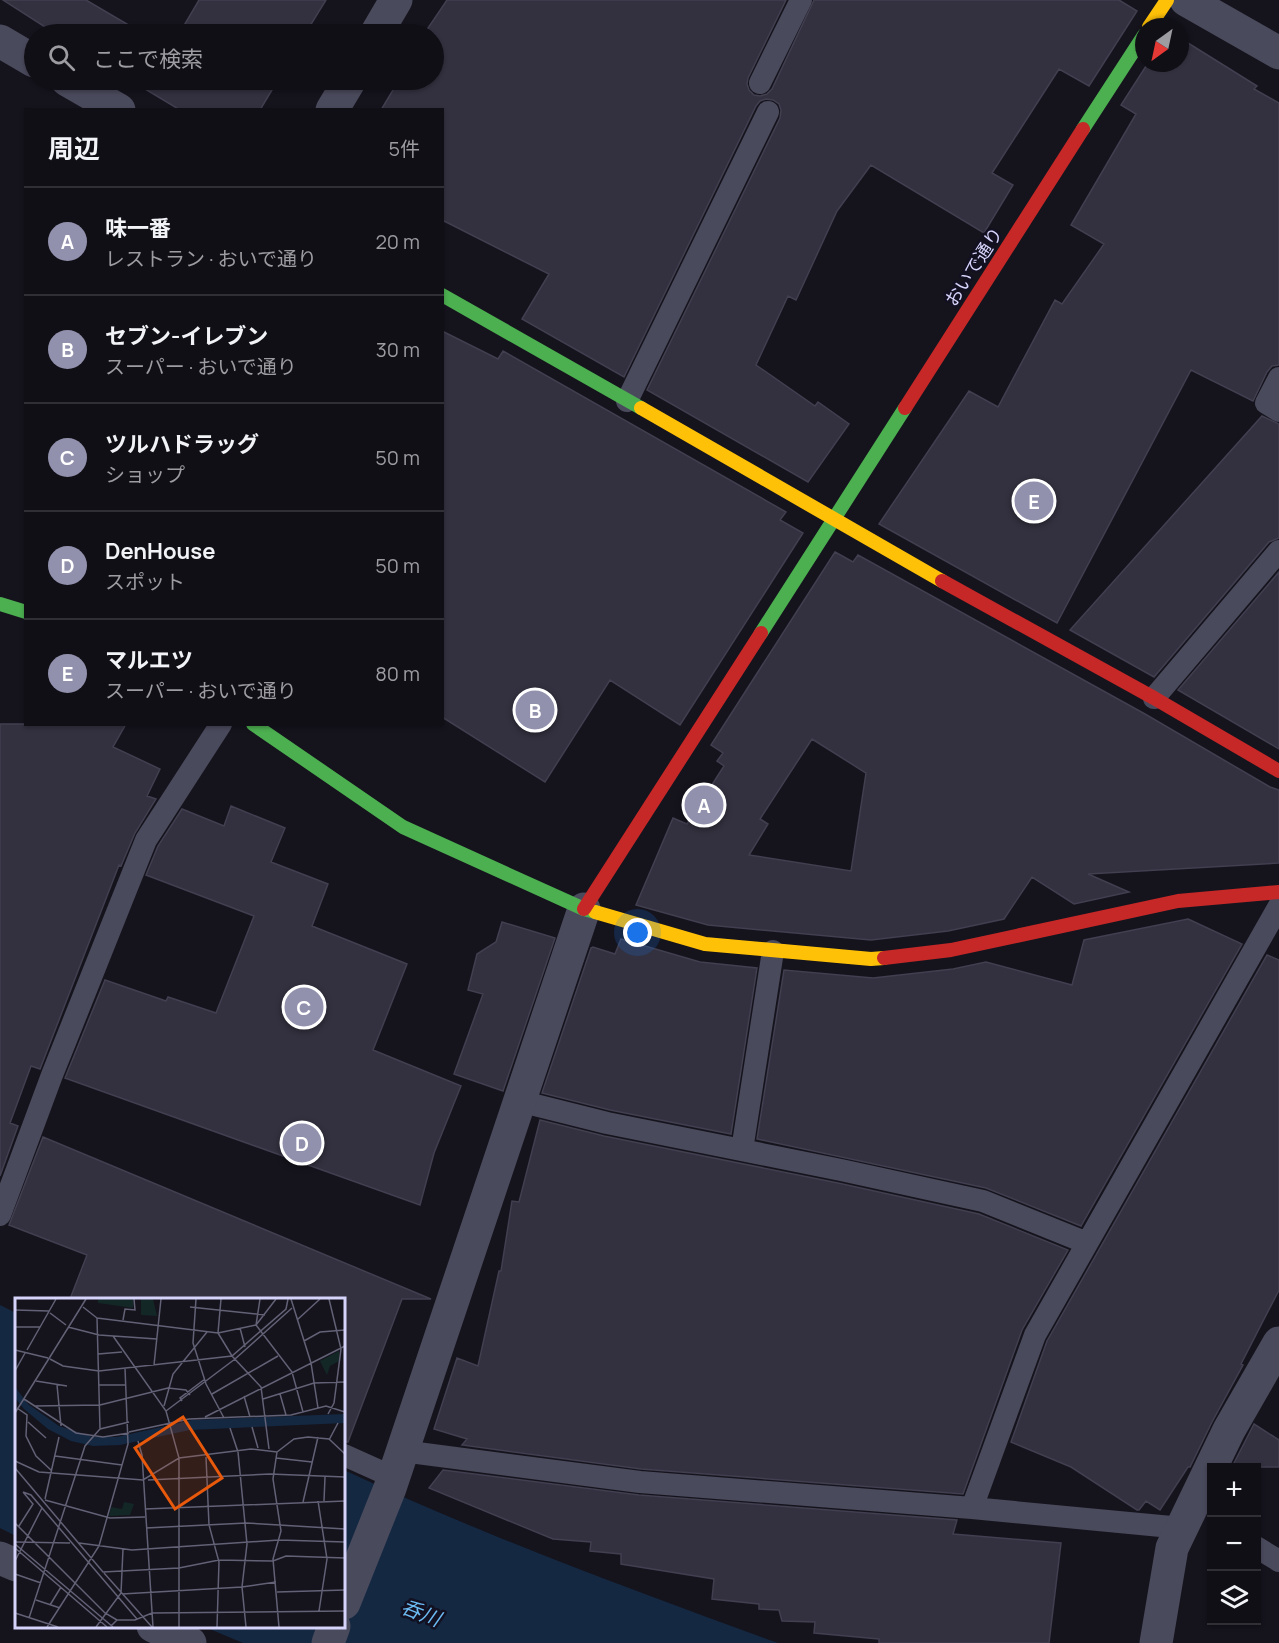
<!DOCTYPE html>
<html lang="ja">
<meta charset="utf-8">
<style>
:root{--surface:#100f16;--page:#19181f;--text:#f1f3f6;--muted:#9c9ca1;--line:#302f35;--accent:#9291ad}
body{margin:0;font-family:Manrope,"Noto Sans JP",sans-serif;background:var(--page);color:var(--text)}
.controls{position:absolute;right:18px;bottom:18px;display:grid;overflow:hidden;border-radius:0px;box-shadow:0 2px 4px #0004}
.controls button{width:54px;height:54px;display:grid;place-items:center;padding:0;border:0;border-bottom:2px solid var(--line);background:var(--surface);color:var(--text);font:30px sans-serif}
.compass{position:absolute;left:1135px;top:18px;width:54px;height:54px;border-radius:50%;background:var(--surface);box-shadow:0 2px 4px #0004;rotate:213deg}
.you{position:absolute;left:638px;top:933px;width:21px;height:21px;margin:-15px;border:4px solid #fff;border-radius:50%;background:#1a73e8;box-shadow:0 0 0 9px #1a73e833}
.badge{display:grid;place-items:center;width:39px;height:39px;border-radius:50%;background:var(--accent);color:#fff;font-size:20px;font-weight:700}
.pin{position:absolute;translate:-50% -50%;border:3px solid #fff;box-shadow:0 2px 6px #0006}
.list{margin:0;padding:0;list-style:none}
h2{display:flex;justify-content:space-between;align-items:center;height:78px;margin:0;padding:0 24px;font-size:26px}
h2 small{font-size:20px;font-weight:400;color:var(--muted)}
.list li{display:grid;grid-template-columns:39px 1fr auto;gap:18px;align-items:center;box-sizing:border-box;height:108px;padding:0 24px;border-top:2px solid var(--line)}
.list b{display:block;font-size:22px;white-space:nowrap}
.list p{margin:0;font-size:20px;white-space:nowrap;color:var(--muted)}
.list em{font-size:20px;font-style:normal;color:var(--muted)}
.icon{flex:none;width:33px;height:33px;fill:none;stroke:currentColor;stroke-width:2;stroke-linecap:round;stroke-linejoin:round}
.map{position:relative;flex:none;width:1279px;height:1643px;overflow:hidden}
.search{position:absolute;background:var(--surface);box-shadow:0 2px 4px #0004;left:24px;top:24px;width:420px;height:66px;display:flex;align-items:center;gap:15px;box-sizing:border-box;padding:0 21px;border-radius:33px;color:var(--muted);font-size:22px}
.panel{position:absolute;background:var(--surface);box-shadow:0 2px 4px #0004;left:24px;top:108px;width:420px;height:618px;border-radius:0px}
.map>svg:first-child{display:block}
.water{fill:#142842}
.building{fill:#33313f;stroke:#413f50;stroke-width:1.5;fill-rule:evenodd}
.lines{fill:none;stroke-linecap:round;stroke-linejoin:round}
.lane{stroke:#4a4a5d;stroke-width:22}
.street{stroke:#4a4a5d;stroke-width:33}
.fast{stroke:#4caf50;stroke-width:14}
.slow{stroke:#ffc107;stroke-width:14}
.jam{stroke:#c62828;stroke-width:14}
.labels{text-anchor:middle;stroke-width:5;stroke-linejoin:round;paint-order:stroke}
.street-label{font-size:18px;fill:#d6d4fb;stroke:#121021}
.water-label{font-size:20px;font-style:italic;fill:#6bb9f1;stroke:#121021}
.inset-road{fill:none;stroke:#626176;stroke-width:1.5}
.view{fill:#e8590c;fill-opacity:0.15;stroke:#e8590c;stroke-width:3}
.inset-edge{fill:none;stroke:#d6d4fb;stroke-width:3}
</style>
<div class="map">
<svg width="1279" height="1643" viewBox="0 0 1279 1643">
<rect width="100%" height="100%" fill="#15141d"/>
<path class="water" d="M 0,1305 L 16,1313 L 16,1536 L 0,1528 Z
M 344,1470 C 485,1536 632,1590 778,1643 L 243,1643 L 205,1627 L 344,1626 Z"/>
<path class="building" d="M 3,0 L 86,0 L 144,34 L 56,34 Z
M 199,0 L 326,0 L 305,34 L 179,34 Z
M 447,0 L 786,0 L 748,78 L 747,84 L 749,90 L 754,95 L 760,96 L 767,94 L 772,89 L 814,0 L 1119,0 L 1137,11 L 1089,86 L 1059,69 L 992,173 L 1013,185 L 984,233 L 871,165 L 837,211 L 796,300 L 788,296 L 756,365 L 815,406 L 818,402 L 849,424 L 808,482 L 647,390 L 780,118 L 781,110 L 779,104 L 773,100 L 766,99 L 760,101 L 756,106 L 624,377 L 522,319 L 549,274 L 442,220 L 442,110 L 381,110 L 399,80 L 434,80 L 434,34 L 424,34 Z
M 1180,38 L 1257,86 L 1254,89 L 1279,103 L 1279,365 L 1272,366 L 1267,372 L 1253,401 L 1191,370 L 1057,623 L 879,524 L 969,391 L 998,407 L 1055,300 L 1062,304 L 1104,244 L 1071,225 L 1136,114 L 1121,105 L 1148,63 L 1180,63 Z
M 130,80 L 278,80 L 260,110 L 180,110 Z
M 442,331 L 498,359 L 503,351 L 786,512 L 780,520 L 803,533 L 680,725 L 610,680 L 545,782 L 442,717 Z
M 1262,416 L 1279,424 L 1279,538 L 1269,542 L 1154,677 L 1070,630 Z
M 835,552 L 853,562 L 858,555 L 1145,714 L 1270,787 L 1279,790 L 1279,863 L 1088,874 L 1129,892 L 1074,904 L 1032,877 L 1004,919 L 948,931 L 871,940 L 708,925 L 636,905 L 673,818 L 687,824 L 724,766 L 717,761 L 723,753 L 711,745 ZM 812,739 L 866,773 L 851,871 L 749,855 L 768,824 L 760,819 Z
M 1279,572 L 1279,749 L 1178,690 Z
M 0,724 L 126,724 L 113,747 L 160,769 L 147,796 L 156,799 L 135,833 L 121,866 L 119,865 L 40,1069 L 31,1066 L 10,1123 L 18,1126 L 0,1176 Z
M 231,806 L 285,828 L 271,862 L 328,884 L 312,926 L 407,964 L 373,1050 L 461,1086 L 434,1153 L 420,1205 L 65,1078 L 105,980 L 166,1001 L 168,997 L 216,1013 L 254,916 L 146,875 L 158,846 L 182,809 L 224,826 Z
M 1188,919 L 1242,944 L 1081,1226 L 986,1188 L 757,1139 L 784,970 L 873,978 L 953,969 L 986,962 L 1072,985 L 1084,940 Z
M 502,922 L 555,938 L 503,1091 L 454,1074 L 483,994 L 468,990 L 477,954 L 496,942 Z
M 621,939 L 700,962 L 757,968 L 731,1134 L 610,1110 L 542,1093 L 591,948 L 593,947 L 615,954 Z
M 1267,955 L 1279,960 L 1279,1290 L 1241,1364 L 1243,1365 L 1212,1422 L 1190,1467 L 1188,1467 L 1160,1510 L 1146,1501 L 1139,1510 L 1137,1510 L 1071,1467 L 1011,1442 L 1047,1341 Z
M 540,1120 L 604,1136 L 838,1183 L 979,1214 L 1068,1250 L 1022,1330 L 963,1494 L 641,1469 L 462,1445 L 467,1439 L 434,1429 L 457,1358 L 478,1366 L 499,1271 L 501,1271 L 512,1201 L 519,1202 Z
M 43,1137 L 431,1299 L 402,1299 L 348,1442 L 344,1442 L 344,1299 L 70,1299 L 87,1255 L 9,1225 Z
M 1254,1424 L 1279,1440 L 1279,1467 L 1232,1467 Z
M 443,1470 L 639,1495 L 957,1520 L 953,1534 L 1061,1543 L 1049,1643 L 879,1643 L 879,1639 L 814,1633 L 815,1622 L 782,1621 L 779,1610 L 759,1609 L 759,1604 L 712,1599 L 714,1579 L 621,1564 L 621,1554 L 590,1551 L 591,1542 L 553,1539 L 429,1488 Z"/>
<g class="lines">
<path class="lane" d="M 760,83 L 801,0
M 1279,378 L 1266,403 L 1279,411
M 627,401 L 768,112
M 1154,698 L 1279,551
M 519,1101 L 607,1123 L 841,1170 L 983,1201 L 1087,1243
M 742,1150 L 773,951
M 0,1215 L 52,1075 L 146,840 L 221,724
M 402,1451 L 640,1482 L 972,1508 L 1182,1528
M 344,1455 L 393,1477
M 972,1508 L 1035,1335 L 1279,906
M 1256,1547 L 1279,1561"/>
<path class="street" d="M 1186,0 L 1279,53
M 376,34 L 396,0
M 0,41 L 34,61
M 67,80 L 119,110
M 332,110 L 350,80
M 0,1558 L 16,1565
M 344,1603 L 390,1488 L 584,909
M 153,1626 L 190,1643
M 328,1643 L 334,1626
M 1156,1643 L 1172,1548 L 1229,1430 L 1279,1343"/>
<path class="fast" d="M 1083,129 L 1144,35
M 442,295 L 641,408
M 0,604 L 26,612
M 761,633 L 905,408
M 253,724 L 403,827 L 584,909 L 595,912"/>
<path class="slow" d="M 1149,27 L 1167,0
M 641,408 L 942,581
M 595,912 L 705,944 L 871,959 L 884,958"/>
<path class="jam" d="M 905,408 L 1083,129
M 942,581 L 1154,698 L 1279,771
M 584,909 L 761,633
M 884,958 L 951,950 L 1178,901 L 1279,892"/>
</g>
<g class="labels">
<g class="street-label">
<text transform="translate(974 267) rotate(-57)" y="6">おいで通り</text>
</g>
<g class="water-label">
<text transform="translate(421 1613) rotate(21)" y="7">呑川</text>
</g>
</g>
<g transform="translate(15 1298)">
<rect width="330" height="330" fill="#15141d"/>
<path d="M 83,1 L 118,1 L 118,10 L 83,5 ZM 126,1 L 138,1 L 142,18 L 126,17 ZM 324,53 L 324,63 L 315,68 L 312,77 L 305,63 ZM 109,204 L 119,206 L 115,217 L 94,218 L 96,209 L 107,211 Z" fill="#132727"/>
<path d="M 0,89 L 13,106 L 44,128 L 78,139 L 102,139 L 177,122 L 330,116 L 330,125 L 175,132 L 105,147 L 78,148 L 56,143 L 33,131 L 9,111 L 0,100 Z" fill="#142842"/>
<path class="inset-road" d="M 181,1 L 178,45 L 191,86 L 209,120M 206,1 L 203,35 L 217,58 L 246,89 L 254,151M 261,1 L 241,27 L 277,74 L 288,114M 276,1 L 296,65 L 303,110M 68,9 L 82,20 L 85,131M 175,9 L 250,17M 0,12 L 34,13M 35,15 L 51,27M 82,20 L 203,35 L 241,27 L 245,1M 108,22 L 110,11 L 120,12 L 119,1M 282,22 L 305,1M 0,29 L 25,29M 53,29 L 84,37 L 142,41M 225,30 L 230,49M 98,38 L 151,113 L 164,160 L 164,329M 289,43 L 305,34 L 330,32M 0,52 L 33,60M 12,52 L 41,1M 83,56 L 107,54M 35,61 L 48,68 L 84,73 L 217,58 L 271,11 L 273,1M 139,67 L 146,1M 0,73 L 10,55M 21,83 L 52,88M 42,87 L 46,128M 84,87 L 111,87M 197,96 L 263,58M 265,96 L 271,117M 229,98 L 235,119M 9,101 L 61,135 L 88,139 L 114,135M 248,101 L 299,85 L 330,84M 167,103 L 165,100 L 190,81M 19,108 L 85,107 L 153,90 L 171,92 L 175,97M 149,108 L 158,76 L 192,34M 2,110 L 12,117 L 11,138 L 21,158 L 37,173M 151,113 L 220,61 L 277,10M 0,115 L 71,1M 313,116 L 319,105 L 326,51 L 314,1M 190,119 L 330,48M 13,124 L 31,140M 237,129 L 243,150M 215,130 L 223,154 L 232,246 L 227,289 L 231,329M 114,134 L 174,121 L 276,117 L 311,108 L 330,114M 314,142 L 323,125M 123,143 L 127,157 L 138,329M 262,154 L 258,181 L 266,233 L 258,261 L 264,329M 40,158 L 107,167M 191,159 L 194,227 L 204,264 L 202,329M 261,160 L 297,164M 0,163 L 24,174 L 128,182 L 164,160 L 236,151 L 262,154 L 279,141 L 293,139 L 314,141 L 330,156M 0,170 L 88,274 L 164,270 L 204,262 L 258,263 L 271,258 L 330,260M 133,182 L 255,176 L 330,179M 8,194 L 16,197 L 122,321M 30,201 L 44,139M 30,202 L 95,220 L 130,219M 303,203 L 312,261 L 304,313M 309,203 L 310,179M 288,204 L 303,139M 130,211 L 330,203M 0,225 L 90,315 L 102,322M 4,228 L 18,206 L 8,194M 131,230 L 231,225 L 330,231M 0,244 L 55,245M 64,245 L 117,252 L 264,242 L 330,244M 0,246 L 98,329M 0,250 L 92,329M 0,263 L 27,210M 89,275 L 137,329M 0,276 L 26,285M 262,294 L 330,292M 107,296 L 227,289 L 261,284M 21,302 L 45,310M 35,307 L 46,289M 0,315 L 43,329M 14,320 L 70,148 L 85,131 L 114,124M 96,328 L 102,322 L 120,322 L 137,315 L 330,313M 32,329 L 84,248 L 113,146 L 110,70M 81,329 L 106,295 L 108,251"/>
<path class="view" d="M 168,119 L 207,180 L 160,211 L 120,150 Z"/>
<rect width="330" height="330" class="inset-edge"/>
</g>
</svg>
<div class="controls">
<button>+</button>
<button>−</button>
<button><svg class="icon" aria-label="layers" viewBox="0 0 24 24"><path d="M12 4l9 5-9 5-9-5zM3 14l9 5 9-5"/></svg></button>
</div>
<svg class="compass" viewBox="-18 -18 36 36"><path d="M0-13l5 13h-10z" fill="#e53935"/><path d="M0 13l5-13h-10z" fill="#9c9ca1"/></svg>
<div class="you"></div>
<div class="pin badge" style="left:704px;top:805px">A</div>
<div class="pin badge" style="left:535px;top:710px">B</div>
<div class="pin badge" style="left:304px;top:1007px">C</div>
<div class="pin badge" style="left:302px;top:1143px">D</div>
<div class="pin badge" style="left:1034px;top:501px">E</div>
<div class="search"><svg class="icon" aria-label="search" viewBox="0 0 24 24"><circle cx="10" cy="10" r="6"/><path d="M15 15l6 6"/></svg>ここで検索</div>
<section class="panel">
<h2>周辺<small>5件</small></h2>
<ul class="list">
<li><span class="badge">A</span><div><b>味一番</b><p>レストラン · おいで通り</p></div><em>20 m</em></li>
<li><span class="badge">B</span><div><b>セブン-イレブン</b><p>スーパー · おいで通り</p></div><em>30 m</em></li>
<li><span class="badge">C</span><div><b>ツルハドラッグ</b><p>ショップ</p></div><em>50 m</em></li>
<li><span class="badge">D</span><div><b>DenHouse</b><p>スポット</p></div><em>50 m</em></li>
<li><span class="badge">E</span><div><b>マルエツ</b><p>スーパー · おいで通り</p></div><em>80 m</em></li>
</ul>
</section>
</div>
